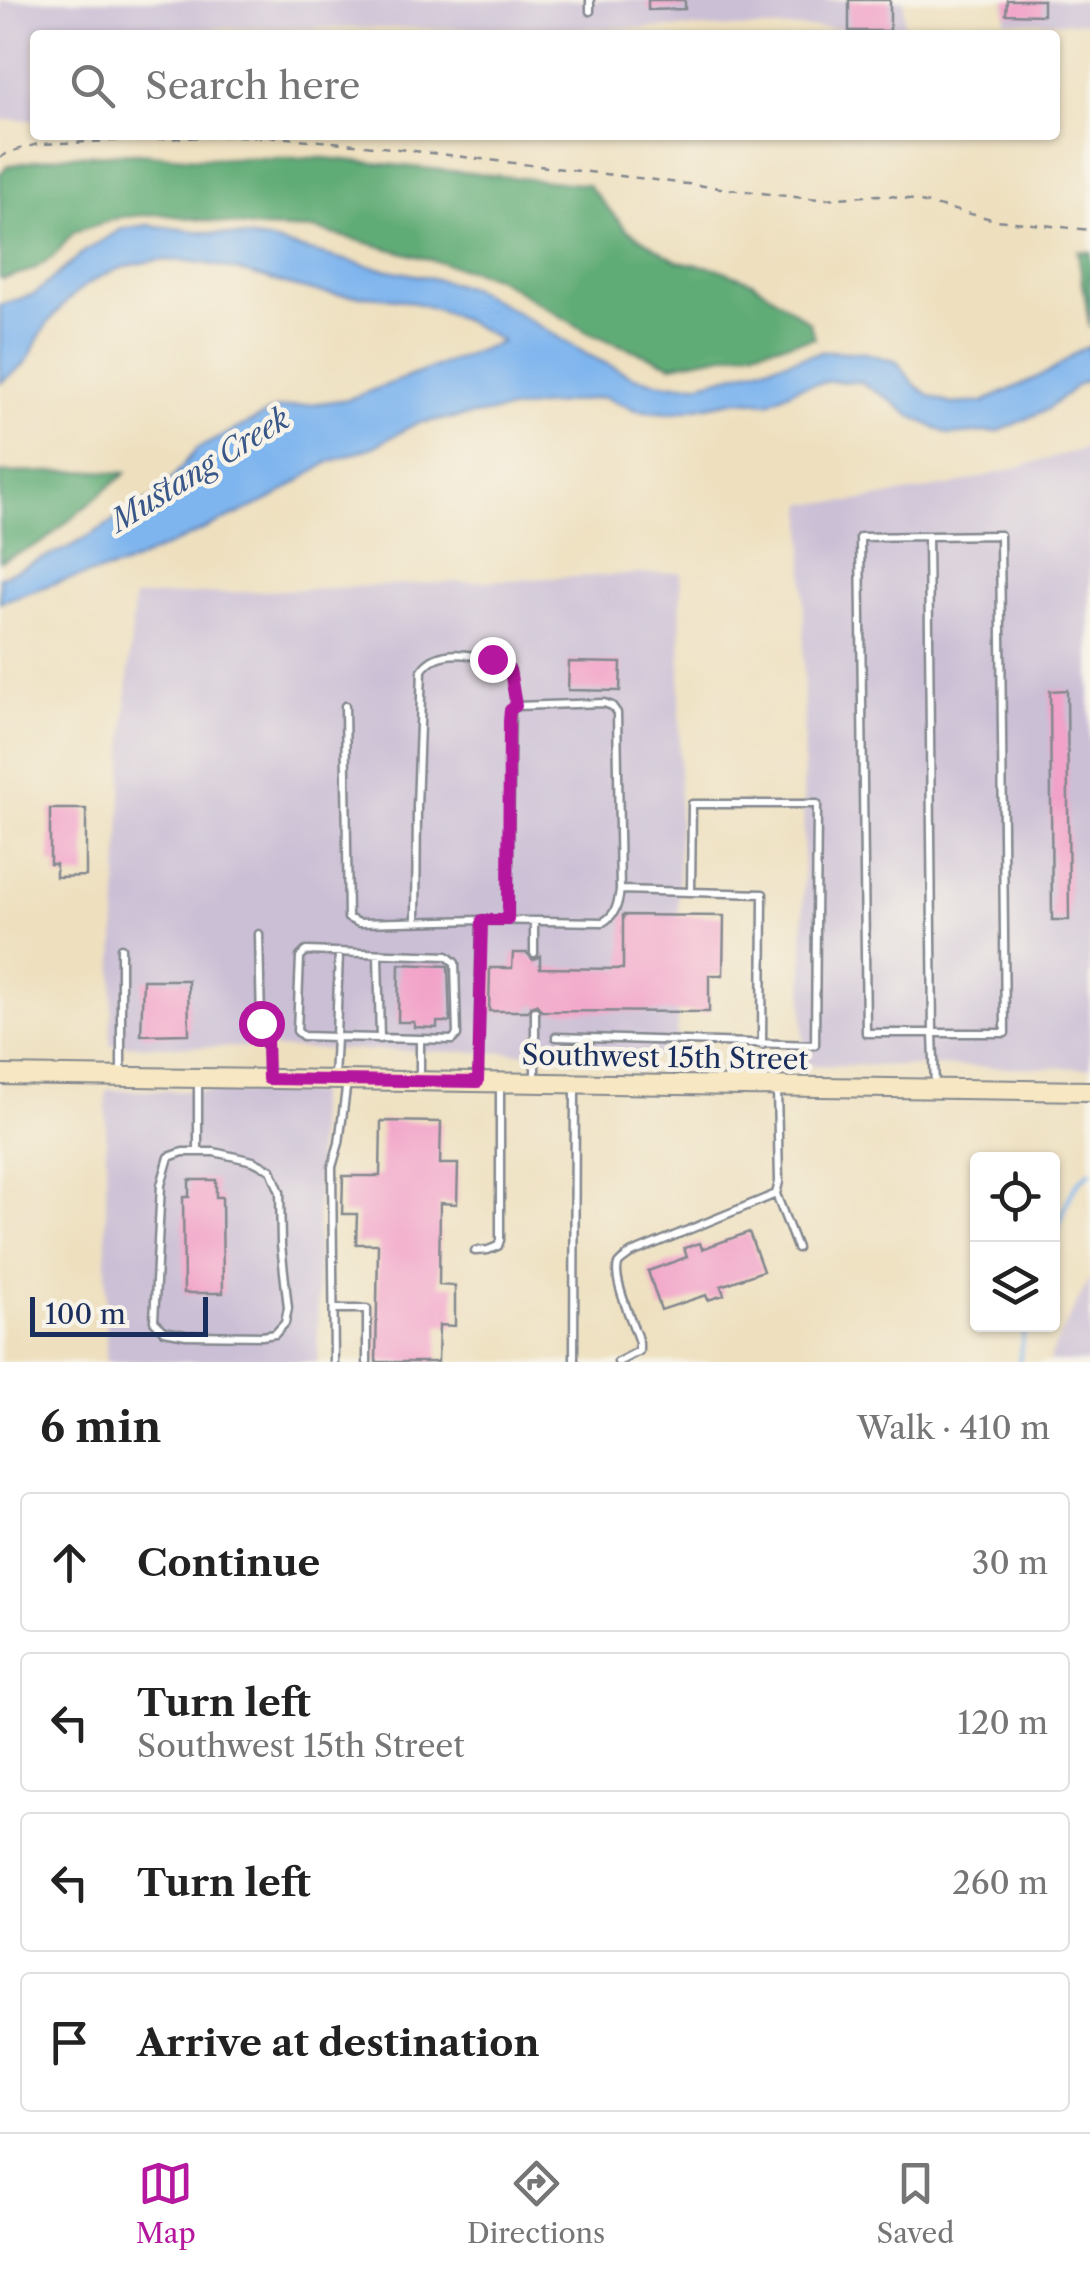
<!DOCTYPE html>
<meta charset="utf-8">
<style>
:root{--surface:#fff;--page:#f6f6f6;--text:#222;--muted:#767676;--line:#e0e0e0;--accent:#b5179e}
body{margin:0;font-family:"Libre Caslon Text",serif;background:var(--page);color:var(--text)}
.controls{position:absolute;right:30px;bottom:30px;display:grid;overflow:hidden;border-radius:10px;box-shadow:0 2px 8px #0004}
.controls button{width:90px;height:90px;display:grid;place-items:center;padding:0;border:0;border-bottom:2px solid var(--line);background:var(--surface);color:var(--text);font:50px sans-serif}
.scale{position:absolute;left:30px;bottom:25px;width:178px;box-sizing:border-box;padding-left:10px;border:5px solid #1b2f5e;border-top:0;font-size:28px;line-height:35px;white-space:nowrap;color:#1b2f5e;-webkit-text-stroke:8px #f7f3e8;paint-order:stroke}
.stop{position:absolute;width:30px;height:30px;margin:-22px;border:8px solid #b5179e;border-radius:50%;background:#fff}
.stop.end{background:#b5179e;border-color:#fff;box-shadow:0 2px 10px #0008}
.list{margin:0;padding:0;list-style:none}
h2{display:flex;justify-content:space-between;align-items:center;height:130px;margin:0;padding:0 40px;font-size:42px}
h2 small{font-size:32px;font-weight:400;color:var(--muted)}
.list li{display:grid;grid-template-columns:65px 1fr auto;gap:30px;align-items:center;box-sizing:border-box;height:140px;margin:0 20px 20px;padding:0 20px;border:2px solid var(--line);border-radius:10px}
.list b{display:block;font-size:38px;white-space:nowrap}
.list p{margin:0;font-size:32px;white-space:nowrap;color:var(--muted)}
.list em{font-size:32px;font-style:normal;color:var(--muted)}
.icon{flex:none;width:55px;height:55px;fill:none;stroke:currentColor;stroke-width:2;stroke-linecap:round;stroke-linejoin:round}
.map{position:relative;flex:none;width:1090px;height:1362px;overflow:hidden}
.search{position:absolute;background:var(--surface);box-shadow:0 2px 8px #0004;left:30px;right:30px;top:30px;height:110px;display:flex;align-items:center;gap:25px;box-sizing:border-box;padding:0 35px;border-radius:10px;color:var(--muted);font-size:38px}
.sheet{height:770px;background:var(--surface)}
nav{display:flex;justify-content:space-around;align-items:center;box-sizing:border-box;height:140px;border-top:2px solid var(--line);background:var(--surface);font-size:28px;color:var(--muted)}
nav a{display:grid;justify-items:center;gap:5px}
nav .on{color:var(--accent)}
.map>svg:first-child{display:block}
.industrial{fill:#cbbfd5}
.forest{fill:#60ac76;stroke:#3e6e6a;stroke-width:2.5}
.water{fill:#7fb5ee;stroke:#4d72a6;stroke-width:2.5}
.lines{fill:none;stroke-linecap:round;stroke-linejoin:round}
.stream{stroke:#7fb5ee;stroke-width:4}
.building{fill:#f2a1c8}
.service-casing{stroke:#84888e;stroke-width:11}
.secondary-casing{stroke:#84888e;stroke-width:22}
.path{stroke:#84888e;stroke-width:2.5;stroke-dasharray:8 8;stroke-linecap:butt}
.service{stroke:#fff;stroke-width:6}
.secondary{stroke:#f7e8c3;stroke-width:18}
.route{stroke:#b5179e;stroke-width:12}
.labels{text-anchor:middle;stroke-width:9;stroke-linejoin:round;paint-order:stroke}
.street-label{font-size:28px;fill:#1b2f5e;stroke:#f7f3e8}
.water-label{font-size:30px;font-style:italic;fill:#395789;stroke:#f7f3e8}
</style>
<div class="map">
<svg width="1090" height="1362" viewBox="0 0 1090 1362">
<rect width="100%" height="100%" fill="#f7f3e8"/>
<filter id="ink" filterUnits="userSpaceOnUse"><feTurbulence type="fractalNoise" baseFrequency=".01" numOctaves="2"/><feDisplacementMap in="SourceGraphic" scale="20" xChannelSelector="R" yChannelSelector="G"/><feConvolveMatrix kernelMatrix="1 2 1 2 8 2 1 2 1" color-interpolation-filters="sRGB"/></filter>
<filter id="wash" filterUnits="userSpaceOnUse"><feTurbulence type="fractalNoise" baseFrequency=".0048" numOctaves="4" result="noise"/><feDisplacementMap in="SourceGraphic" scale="40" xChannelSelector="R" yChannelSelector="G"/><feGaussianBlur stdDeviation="2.25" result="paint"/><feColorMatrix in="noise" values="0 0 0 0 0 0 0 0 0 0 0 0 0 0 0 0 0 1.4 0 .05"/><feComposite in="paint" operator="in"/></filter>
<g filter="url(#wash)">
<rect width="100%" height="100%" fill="#eee0bf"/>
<path class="industrial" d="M 0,0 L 904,0 L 904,28 L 91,28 L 90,35 L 35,35 L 35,120 L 0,120 Z
M 1005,0 L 1090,0 L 1090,23 L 1006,21 Z
M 1090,447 L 1090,1068 L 803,1065 L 804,503 L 851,502 L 953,485 Z
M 681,572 L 677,1056 L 110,1045 L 126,707 L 134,597 Z
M 106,1090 L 317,1093 L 318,1362 L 106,1362 Z
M 1090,1278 L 1090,1362 L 1050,1362 L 1050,1356 Z"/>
<path class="forest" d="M 137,153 L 197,158 L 325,158 L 588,185 L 626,229 L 677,261 L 716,268 L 753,282 L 809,322 L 815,338 L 672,365 L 589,333 L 495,277 L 318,230 L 259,228 L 160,214 L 121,217 L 74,232 L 53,257 L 32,270 L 2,279 L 0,277 L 0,174 L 7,166 L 62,156 Z
M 1078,251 L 1090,252 L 1090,329 Z
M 96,471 L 126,473 L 42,543 L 0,561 L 0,473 Z"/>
<path class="water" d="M 148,225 L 267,240 L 368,266 L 431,278 L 471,288 L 504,305 L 588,355 L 634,377 L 666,384 L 697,384 L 826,351 L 866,353 L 897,362 L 915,385 L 932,397 L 951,404 L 983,402 L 1053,370 L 1078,351 L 1090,346 L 1090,379 L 1077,385 L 1048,409 L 999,431 L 950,435 L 911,416 L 886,397 L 860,382 L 831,381 L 799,387 L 769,402 L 738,400 L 670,413 L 636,410 L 604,397 L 417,423 L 373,447 L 329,462 L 273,498 L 124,566 L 58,582 L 0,602 L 0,577 L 72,546 L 159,494 L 197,449 L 276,409 L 349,399 L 502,342 C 466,318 426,302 382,297 C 359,295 336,296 313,291 C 238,274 173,239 98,278 C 75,290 52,315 39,337 C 34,346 31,357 24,364 C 17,371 8,377 0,383 L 0,305 L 35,294 L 85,251 L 122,229 Z"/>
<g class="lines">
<path class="stream" d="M 1052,1245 C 1062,1222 1067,1186 1090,1172
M 1019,1362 L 1025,1324"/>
</g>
<g id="blocks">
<path class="building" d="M 648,0 L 685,0 L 685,9 L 648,10 Z
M 849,0 L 890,0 L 890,31 L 849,31 Z
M 1007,0 L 1043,0 L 1043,15 L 1006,14 Z
M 569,662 L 621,663 L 620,691 L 568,690 Z
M 1067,690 L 1069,920 L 1052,920 L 1050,691 Z
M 50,809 L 86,809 L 86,876 L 56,877 L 56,864 L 50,864 Z
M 623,915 L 724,916 L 723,975 L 709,975 L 709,1012 L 542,1011 L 536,1004 L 531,1006 L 528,1011 L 489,1011 L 490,968 L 512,968 L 513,953 L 527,953 L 533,960 L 540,956 L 540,968 L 623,969 Z
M 399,964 L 448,966 L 450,1022 L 437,1022 L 437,1028 L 414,1027 L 414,1022 L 398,1022 Z
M 143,980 L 188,980 L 189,1034 L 141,1035 Z
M 381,1121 L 441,1122 L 440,1164 L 458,1164 L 457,1204 L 440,1203 L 439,1285 L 455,1286 L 455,1326 L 439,1325 L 438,1362 L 376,1362 L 378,1244 L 356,1244 L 357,1214 L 342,1214 L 343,1176 L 380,1176 Z
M 189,1180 L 216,1180 L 216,1197 L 222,1197 L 223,1293 L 184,1293 L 183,1197 L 189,1197 Z
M 749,1232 L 763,1271 L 721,1286 L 724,1295 L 708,1300 L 706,1295 L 661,1310 L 648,1271 L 687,1257 L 684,1248 L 700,1243 L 702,1249 Z"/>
</g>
</g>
<g filter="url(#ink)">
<use href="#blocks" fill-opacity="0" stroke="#84888e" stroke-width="2.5"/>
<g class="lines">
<g class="service-casing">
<path id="service" d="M 590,0 L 590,11
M 928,536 L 1000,535 L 1005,1033 L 866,1033 L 860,537 L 928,536 L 933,1034 L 935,1087
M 345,706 L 348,918 L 359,923 L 481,920
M 620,890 L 691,892
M 534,921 L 534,953
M 416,922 L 417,807 L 422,670 C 440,643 488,656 510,670 L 516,706
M 259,934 L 261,1023 L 267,1041 L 268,1077
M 339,952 L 336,1037 L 303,1036 L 297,1031 L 300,957 L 306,951 L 447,956 L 455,963 L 457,1035 L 452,1040 L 420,1039
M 378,954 L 380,1039
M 535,1011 L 535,1082
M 556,1037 L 815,1045 L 817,804 L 692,804 L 691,892 L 763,894 L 762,1045
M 121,1075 L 121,948
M 334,1079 L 336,1037 L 420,1039 L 420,1080
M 478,1081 L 481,920 L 603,922 C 616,915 618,904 620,890 L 617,713 L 612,706 L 604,703 L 516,706 L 511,710 L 508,920
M 198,1152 L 214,1152 L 253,1161 L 271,1170 L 280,1192 L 281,1245 L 288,1308 L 285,1323 L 275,1334 L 262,1336 L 186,1335 L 164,1331 L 154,1321 L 161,1185 L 169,1157 L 183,1152 L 198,1152 L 198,1079
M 776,1194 L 797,1248
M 475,1251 L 488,1250 L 498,1246 L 500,1240 L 500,1083
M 334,1309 L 367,1309 L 367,1362
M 334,1362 L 332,1167 L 339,1143 L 347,1081
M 574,1362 L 575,1085
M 618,1362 L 639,1351 L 639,1343 C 635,1327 610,1276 619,1263 C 619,1262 631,1254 632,1253 L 776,1194 L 779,1182 L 777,1089"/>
</g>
<g class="secondary-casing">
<path id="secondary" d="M 0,1075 L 1090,1091"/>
</g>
<path class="path" d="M 0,158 L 9,152 L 38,144 L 232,136 L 276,137 L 365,145 L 803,198 L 825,199 L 877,195 L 900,197 L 996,220 L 1090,230"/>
<use href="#service" class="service"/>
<use href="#secondary" class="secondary"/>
</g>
</g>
<g class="lines" filter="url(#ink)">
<path class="route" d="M 261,1023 L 267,1041 L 268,1079 L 478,1082 L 482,920 L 508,920 L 509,721 L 510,710 L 516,706 L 510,670 L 492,659"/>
</g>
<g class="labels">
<g class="street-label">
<text transform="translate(665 1057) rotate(1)" y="10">Southwest 15th Street</text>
</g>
<g class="water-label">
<text transform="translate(200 470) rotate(-32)" y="10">Mustang Creek</text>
</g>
</g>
</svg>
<div class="controls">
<button><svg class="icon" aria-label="locate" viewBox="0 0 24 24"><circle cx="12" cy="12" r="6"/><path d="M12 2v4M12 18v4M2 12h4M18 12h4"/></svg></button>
<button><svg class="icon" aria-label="layers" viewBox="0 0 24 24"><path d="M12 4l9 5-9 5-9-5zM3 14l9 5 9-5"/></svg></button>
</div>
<div class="scale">100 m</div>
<div class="stop" style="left:261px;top:1023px"></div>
<div class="stop end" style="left:492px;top:659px"></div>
<div class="search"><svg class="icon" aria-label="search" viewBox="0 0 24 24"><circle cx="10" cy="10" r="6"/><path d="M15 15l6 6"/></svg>Search here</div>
</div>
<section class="sheet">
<h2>6 min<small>Walk · 410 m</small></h2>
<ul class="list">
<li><svg class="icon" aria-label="ahead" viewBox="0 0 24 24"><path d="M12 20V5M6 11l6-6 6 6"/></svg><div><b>Continue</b></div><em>30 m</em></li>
<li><svg class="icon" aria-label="left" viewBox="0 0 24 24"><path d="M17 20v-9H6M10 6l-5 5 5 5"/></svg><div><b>Turn left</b><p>Southwest 15th Street</p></div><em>120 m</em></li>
<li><svg class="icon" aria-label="left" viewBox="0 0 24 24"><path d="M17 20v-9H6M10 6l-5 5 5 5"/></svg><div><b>Turn left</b></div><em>260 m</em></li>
<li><svg class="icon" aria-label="arrive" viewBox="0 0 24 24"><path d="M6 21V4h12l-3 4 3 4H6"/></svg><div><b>Arrive at destination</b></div></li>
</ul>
</section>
<nav>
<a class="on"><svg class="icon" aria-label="map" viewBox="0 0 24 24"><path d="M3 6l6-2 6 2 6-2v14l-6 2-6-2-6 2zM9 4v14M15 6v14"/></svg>Map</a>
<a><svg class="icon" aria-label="directions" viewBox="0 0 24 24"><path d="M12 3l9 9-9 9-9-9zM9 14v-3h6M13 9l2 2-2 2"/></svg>Directions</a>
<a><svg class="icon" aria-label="saved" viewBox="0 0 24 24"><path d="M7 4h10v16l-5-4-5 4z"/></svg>Saved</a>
</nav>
